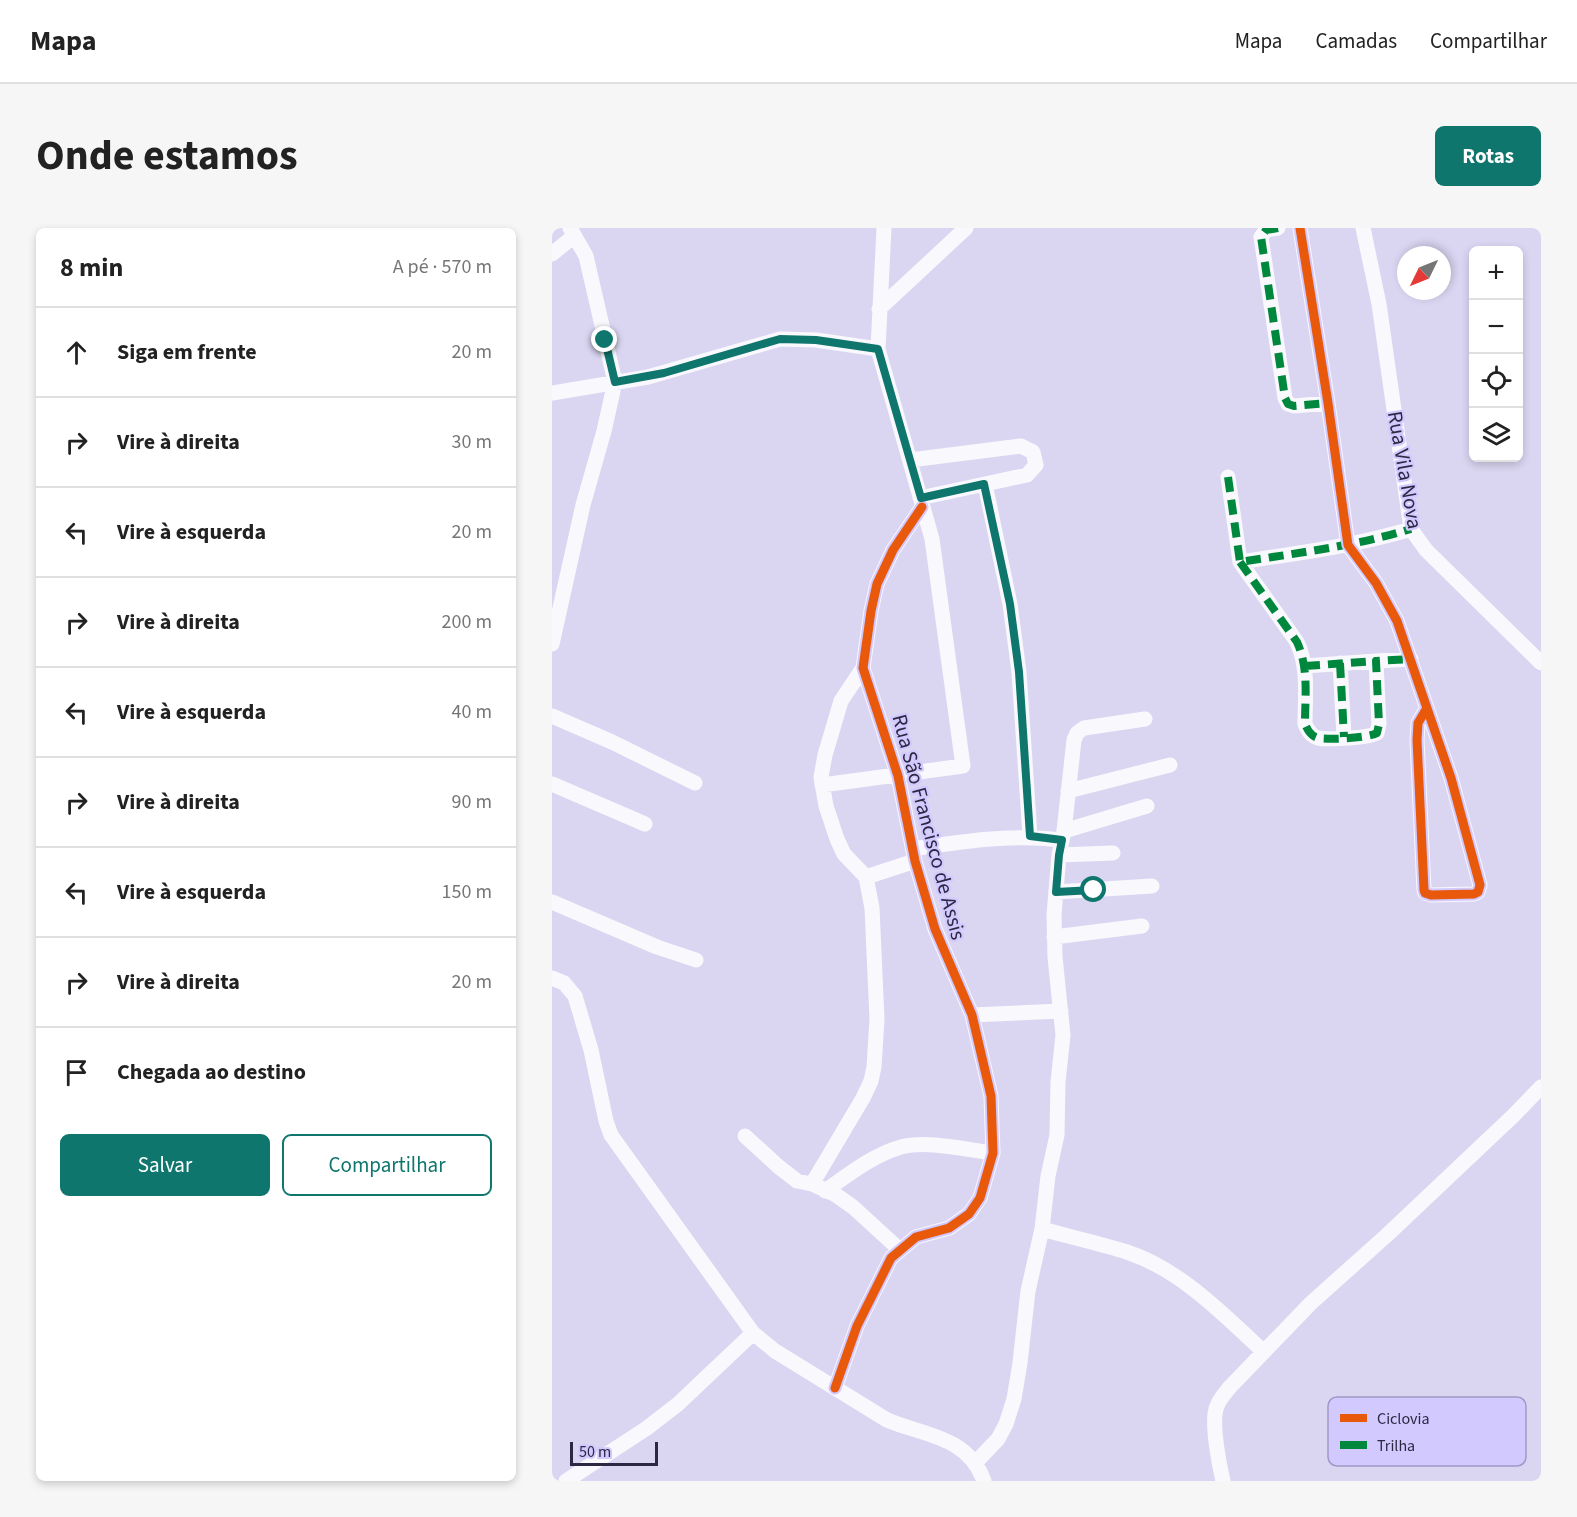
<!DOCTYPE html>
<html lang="pt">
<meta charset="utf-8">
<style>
:root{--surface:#fff;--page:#f6f6f6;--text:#222;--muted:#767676;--line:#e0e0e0;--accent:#0f766e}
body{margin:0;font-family:"Source Sans 3",sans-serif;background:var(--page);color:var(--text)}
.controls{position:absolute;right:18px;top:18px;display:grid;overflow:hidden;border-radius:9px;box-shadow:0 3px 9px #0003}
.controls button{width:54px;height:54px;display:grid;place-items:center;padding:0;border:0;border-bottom:2px solid var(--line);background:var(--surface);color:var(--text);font:30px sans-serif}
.compass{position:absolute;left:845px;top:18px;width:54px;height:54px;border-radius:50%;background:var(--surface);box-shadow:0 3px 9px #0003;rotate:227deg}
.scale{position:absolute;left:18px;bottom:15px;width:88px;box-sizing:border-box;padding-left:6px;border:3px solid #2d2842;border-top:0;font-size:16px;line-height:21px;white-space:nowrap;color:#2d2842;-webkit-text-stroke:4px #d2c9ff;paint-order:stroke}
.stop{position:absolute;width:18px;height:18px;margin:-14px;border:4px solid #0f766e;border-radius:50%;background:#fff}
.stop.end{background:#0f766e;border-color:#fff;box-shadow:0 2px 6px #0008}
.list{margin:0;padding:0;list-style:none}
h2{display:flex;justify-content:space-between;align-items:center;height:78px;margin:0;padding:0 24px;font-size:26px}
h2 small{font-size:20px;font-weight:400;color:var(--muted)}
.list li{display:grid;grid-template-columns:39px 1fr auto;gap:18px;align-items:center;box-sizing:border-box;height:90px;padding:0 24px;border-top:2px solid var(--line)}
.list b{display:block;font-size:22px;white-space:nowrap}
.list em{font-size:20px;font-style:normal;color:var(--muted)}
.actions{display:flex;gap:12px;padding:18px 24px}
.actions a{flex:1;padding:14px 0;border:2px solid var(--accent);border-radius:9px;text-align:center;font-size:21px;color:var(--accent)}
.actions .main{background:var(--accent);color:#fff}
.icon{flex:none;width:33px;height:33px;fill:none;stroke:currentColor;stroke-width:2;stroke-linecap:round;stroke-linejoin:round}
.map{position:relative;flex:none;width:989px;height:1253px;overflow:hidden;border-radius:9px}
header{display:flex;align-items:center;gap:36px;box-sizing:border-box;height:84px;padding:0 30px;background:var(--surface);border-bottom:2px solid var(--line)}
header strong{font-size:28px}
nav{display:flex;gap:33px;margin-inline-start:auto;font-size:21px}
.intro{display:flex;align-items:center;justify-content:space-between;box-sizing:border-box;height:144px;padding:0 36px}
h1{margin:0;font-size:42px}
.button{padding:15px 27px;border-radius:9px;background:var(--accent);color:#fff;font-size:21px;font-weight:700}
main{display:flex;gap:36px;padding:0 36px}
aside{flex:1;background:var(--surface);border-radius:9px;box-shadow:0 3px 9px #0003}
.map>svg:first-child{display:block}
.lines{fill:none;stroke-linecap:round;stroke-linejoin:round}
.minor{stroke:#f9f9fd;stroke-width:15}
.quiet{stroke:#00873e;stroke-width:8;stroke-dasharray:15 8;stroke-linecap:butt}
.cycleway-casing{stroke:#d2c9ff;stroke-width:13}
.cycleway{stroke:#e8590c;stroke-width:9}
.route{stroke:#0f766e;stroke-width:8}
.labels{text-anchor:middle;stroke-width:4.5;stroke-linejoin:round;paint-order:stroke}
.street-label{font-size:21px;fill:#2d2842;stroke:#d2c9ff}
.key{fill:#d2c9ff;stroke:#a099c6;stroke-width:1.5}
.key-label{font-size:16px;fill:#2d2842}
</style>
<header>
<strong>Mapa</strong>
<nav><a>Mapa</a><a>Camadas</a><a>Compartilhar</a></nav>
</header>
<div class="intro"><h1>Onde estamos</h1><a class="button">Rotas</a></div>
<main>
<aside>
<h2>8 min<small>A pé · 570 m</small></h2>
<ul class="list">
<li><svg class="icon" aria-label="ahead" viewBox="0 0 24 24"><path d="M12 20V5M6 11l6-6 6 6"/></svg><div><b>Siga em frente</b></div><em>20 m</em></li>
<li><svg class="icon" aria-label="right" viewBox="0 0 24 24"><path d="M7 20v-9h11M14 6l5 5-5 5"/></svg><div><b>Vire à direita</b></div><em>30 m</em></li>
<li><svg class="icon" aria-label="left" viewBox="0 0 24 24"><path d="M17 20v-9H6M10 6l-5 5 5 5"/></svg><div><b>Vire à esquerda</b></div><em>20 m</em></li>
<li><svg class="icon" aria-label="right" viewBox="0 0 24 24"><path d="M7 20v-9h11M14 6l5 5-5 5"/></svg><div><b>Vire à direita</b></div><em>200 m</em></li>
<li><svg class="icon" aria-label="left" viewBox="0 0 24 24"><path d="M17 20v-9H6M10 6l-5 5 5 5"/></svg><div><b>Vire à esquerda</b></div><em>40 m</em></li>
<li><svg class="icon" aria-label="right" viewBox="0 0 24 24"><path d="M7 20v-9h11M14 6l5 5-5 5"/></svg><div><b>Vire à direita</b></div><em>90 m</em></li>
<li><svg class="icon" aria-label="left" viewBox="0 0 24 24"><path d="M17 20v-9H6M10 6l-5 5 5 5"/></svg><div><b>Vire à esquerda</b></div><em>150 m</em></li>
<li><svg class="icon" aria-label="right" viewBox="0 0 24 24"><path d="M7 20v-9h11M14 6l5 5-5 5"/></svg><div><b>Vire à direita</b></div><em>20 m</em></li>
<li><svg class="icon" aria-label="arrive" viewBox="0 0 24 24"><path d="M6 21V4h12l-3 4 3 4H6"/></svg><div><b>Chegada ao destino</b></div></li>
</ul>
<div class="actions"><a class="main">Salvar</a><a>Compartilhar</a></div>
</aside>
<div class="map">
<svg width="989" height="1253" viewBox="0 0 989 1253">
<rect width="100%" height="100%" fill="#dad6f2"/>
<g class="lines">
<path class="minor" d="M 726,0 L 714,2 L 709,9 L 733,170 L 736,176 L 742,178 L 776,175
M 748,0 L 776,175 L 796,317 L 824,355 L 845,393 L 899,550 L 928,657 L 926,664 L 922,666 L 879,667 L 873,665 L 872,662 L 865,512 L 866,495 L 875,480
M 811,0 L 827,76 L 859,301 L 874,322 L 989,435
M 0,26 L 22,8
M 327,81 L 414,0
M 0,165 L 96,149 L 228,111 L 264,112 L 326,121
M 358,232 L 469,218 L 481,224 L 484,237 L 475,247 L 433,256
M 676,249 L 688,334 C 745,325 803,318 859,301
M 368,270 L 433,256 L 458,376 L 467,444 L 478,608
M 688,334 L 745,414 C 757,440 753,469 753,496 C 756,503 759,508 766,510 C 777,512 817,510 825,505 L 827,496 L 824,433 L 859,431
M 0,416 L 31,277 L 52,203 L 63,154 L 34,28 L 18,0
M 788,435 L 792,509
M 753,438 L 824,433
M 311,440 L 289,473 L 273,527 L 269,549 L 274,578 L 285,611 L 292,626 L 314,649 L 320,680 L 325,791 L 322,839 L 319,853 L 311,870 L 260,956 L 284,967 L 301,979 L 348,1022
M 0,488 L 60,514 L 143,555
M 0,556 L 93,596
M 270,557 L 411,538 L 380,311 L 326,121 L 332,0
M 516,563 L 618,537
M 512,603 L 595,578
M 361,621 C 412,613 459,606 510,612
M 507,627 L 561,625
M 314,649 L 363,633
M 504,664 L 600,658
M 0,674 L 105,719 L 144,732
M 502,709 L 590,698
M 0,750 L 12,755 L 23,768 L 39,822 L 54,893 L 59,907 L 201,1105 L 223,1123 L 335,1192 C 373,1208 416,1208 432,1253
M 420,787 L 509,783
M 193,908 L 227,939 L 245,953 L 260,956
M 273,963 C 297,946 321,927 349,919 C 375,912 415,922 441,925
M 490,1001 C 518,1009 547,1015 575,1024 C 629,1042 671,1086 712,1124
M 283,1160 L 305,1098 L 339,1030 L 364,1009 L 397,1000 L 417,986 L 428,970 L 441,925 L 439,868 L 420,787 L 383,701 L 363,633 L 346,548 L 311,440 L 319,383 L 325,356 L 341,322 L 370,279
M 424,1234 L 446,1211 L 454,1196 L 462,1171 L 468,1135 L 476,1063 L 490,1001 L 496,948 L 505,907 L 506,854 L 511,807 L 503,729 L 502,687 L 507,627 L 512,603 L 522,512 L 525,505 L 532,500 L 593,491
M 14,1253 L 95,1200 L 126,1176 L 201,1105
M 671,1253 C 667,1236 661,1203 663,1186 C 664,1175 671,1168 677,1160 L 759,1075 L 835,1007 L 962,887 L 989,859"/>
<path class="quiet" d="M 726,0 L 714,2 L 709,9 L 733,170 L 736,176 L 742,178 L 776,175
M 676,249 L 688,334 C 745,325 803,318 859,301
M 688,334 L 745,414 C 757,440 753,469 753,496 C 756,503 759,508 766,510 C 777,512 817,510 825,505 L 827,496 L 824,433 L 859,431
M 788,435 L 792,509
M 753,438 L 824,433"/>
<g class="cycleway-casing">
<path id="cycleway" d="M 748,0 L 776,175 L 796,317 L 824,355 L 845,393 L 899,550 L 928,657 L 926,664 L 922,666 L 879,667 L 873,665 L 872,662 L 865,512 L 866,495 L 875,480
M 283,1160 L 305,1098 L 339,1030 L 364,1009 L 397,1000 L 417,986 L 428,970 L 441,925 L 439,868 L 420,787 L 383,701 L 363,633 L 346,548 L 311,440 L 319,383 L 325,356 L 341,322 L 370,279"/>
</g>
<use href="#cycleway" class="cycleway"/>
</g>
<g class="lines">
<path class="route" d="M 53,112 L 63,154 L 112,145 L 228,111 L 264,112 L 326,121 L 369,270 L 432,256 L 458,376 L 467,444 L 478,608 L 510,612 L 507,627 L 504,664 L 542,662"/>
</g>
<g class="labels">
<g class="street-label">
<text transform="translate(853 242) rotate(80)" y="7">Rua Vila Nova</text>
<text transform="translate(377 599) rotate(75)" y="7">Rua São Francisco de Assis</text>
</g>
</g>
<rect x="776" y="1169" width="198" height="69" rx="9" class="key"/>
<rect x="788" y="1186" width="27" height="8" fill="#e8590c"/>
<rect x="788" y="1213" width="27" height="8" fill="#00873e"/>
<g class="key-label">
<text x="825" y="1196">Ciclovia</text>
<text x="825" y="1223">Trilha</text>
</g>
</svg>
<div class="controls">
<button>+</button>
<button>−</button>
<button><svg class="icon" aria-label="locate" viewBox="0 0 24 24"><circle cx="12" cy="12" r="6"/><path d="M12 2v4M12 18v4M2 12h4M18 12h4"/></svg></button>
<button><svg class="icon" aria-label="layers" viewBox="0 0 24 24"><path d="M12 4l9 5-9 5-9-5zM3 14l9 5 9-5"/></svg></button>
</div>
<svg class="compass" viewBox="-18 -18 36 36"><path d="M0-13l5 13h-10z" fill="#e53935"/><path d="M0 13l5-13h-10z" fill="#767676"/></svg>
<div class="scale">50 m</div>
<div class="stop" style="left:542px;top:662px"></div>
<div class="stop end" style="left:53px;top:112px"></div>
</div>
</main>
